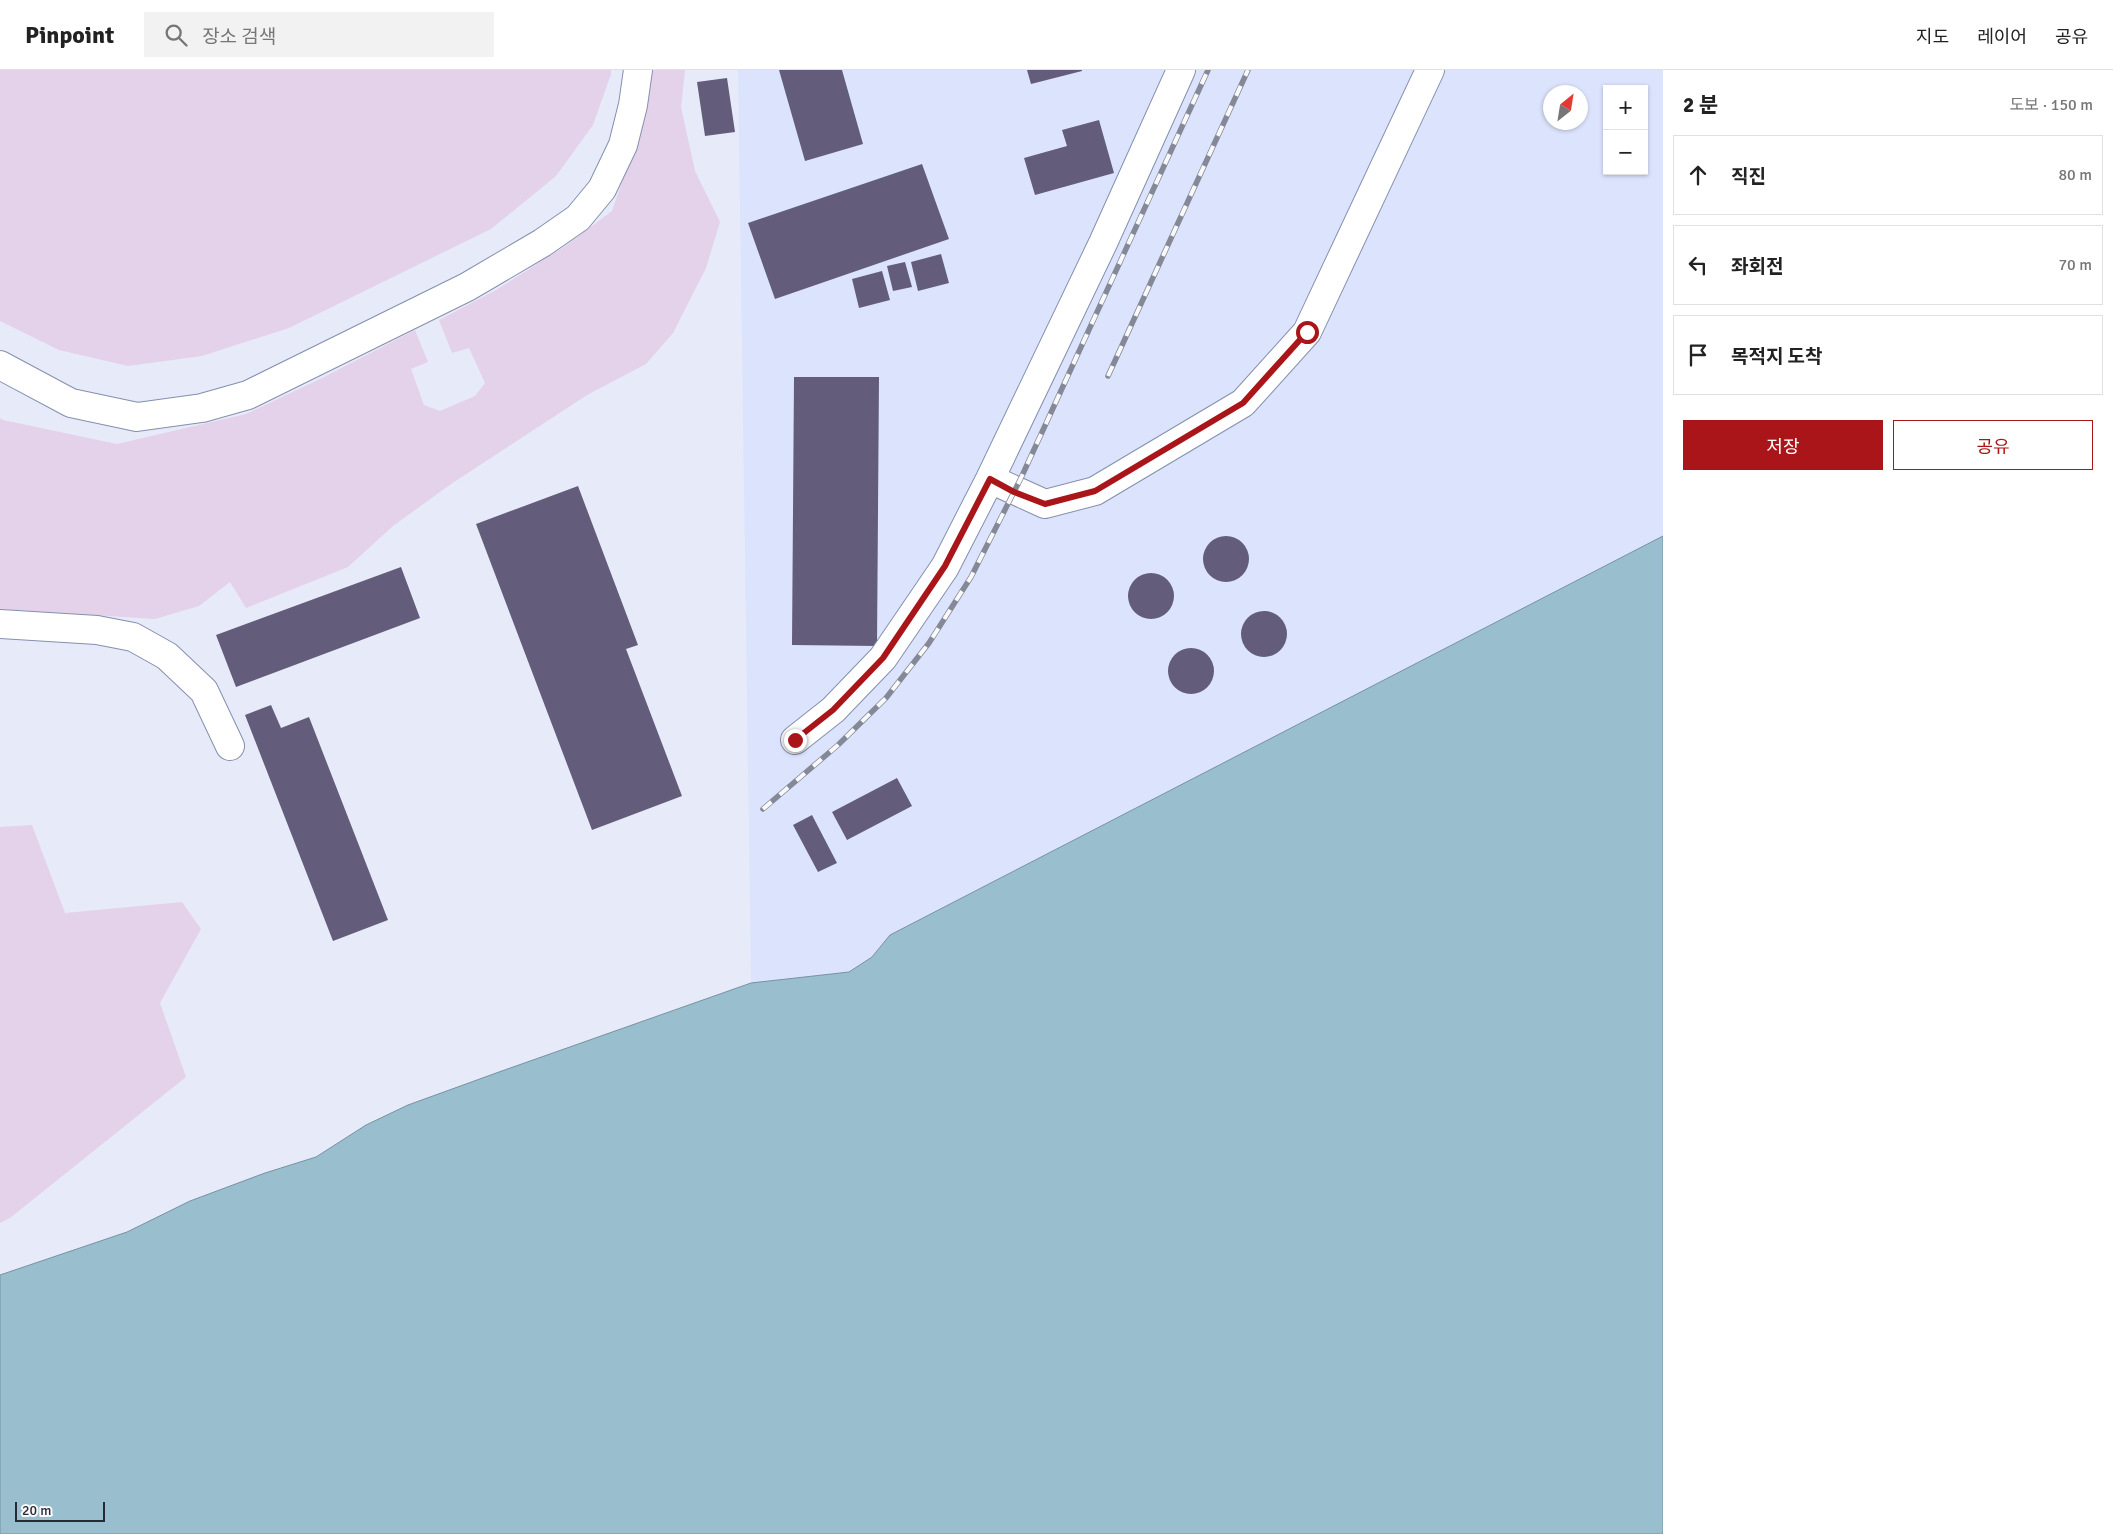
<!DOCTYPE html>
<html lang="ko">
<meta charset="utf-8">
<style>
:root{--surface:#fff;--page:#f2f2f2;--text:#222;--muted:#767676;--line:#e0e0e0;--accent:#a91518}
body{margin:0;font-family:Signika,"Noto Sans KR",sans-serif;background:var(--page);color:var(--text)}
.controls{position:absolute;right:15px;top:15px;display:grid;overflow:hidden;border-radius:0px;box-shadow:0 1px 4px #0004}
.controls button{width:45px;height:45px;display:grid;place-items:center;padding:0;border:0;border-bottom:1px solid var(--line);background:var(--surface);color:var(--text);font:25px sans-serif}
.compass{position:absolute;left:1543px;top:15px;width:45px;height:45px;border-radius:50%;background:var(--surface);box-shadow:0 1px 4px #0004;rotate:30deg}
.scale{position:absolute;left:15px;bottom:12px;width:90px;box-sizing:border-box;padding-left:5px;border:2px solid #262a37;border-top:0;font-size:14px;line-height:18px;white-space:nowrap;color:#262a37;-webkit-text-stroke:4px #f9f9f9;paint-order:stroke}
.stop{position:absolute;width:15px;height:15px;margin:-11px;border:4px solid #a91518;border-radius:50%;background:#fff}
.stop.end{background:#a91518;border-color:#fff;box-shadow:0 1px 5px #0008}
.list{margin:0;padding:0;list-style:none}
h2{display:flex;justify-content:space-between;align-items:center;height:65px;margin:0;padding:0 20px;font-size:21px}
h2 small{font-size:16px;font-weight:400;color:var(--muted)}
.list li{display:grid;grid-template-columns:32px 1fr auto;gap:15px;align-items:center;box-sizing:border-box;height:80px;margin:0 10px 10px;padding:0 10px;border:1px solid var(--line);border-radius:0px}
.list b{display:block;font-size:19px;white-space:nowrap}
.list em{font-size:16px;font-style:normal;color:var(--muted)}
.actions{display:flex;gap:10px;padding:15px 20px}
.actions a{flex:1;padding:11px 0;border:1px solid var(--accent);border-radius:0px;text-align:center;font-size:18px;color:var(--accent)}
.actions .main{background:var(--accent);color:#fff}
.icon{flex:none;width:28px;height:28px;fill:none;stroke:currentColor;stroke-width:2;stroke-linecap:round;stroke-linejoin:round}
.map{position:relative;flex:none;width:1663px;height:1464px;overflow:hidden}
header{display:flex;align-items:center;gap:30px;box-sizing:border-box;height:70px;padding:0 25px;background:var(--surface);border-bottom:1px solid var(--line)}
header strong{font-size:24px}
nav{display:flex;gap:28px;margin-inline-start:auto;font-size:18px}
.search{width:350px;height:45px;background:var(--page);display:flex;align-items:center;gap:12px;box-sizing:border-box;padding:0 18px;border-radius:0px;color:var(--muted);font-size:19px}
main{display:flex}
aside{flex:1;background:var(--surface)}
.map>svg:first-child{display:block}
.built{fill:#dce4fd;fill-rule:evenodd}
.green{fill:#e4d1ea}
.water{fill:#99bfcf;stroke:#7692a1}
.building{fill:#635c7a}
.lines{fill:none;stroke-linecap:round;stroke-linejoin:round}
.minor-casing{stroke:#858fae;stroke-width:30}
.minor{stroke:#fff;stroke-width:28}
.rail-casing{stroke:#858997;stroke-width:5.5}
.rail{stroke:#f9f9f9;stroke-width:4;stroke-dasharray:11;stroke-linecap:butt}
.route{stroke:#a91518;stroke-width:6}
</style>
<header>
<strong>Pinpoint</strong>
<div class="search"><svg class="icon" aria-label="search" viewBox="0 0 24 24"><circle cx="10" cy="10" r="6"/><path d="M15 15l6 6"/></svg>장소 검색</div>
<nav><a>지도</a><a>레이어</a><a>공유</a></nav>
</header>
<main>
<div class="map">
<svg width="1663" height="1464" viewBox="0 0 1663 1464">
<rect width="100%" height="100%" fill="#e7ebf9"/>
<path class="built" d="M 738,0 L 1663,0 L 1663,466 L 890,865 L 872,887 L 849,902 L 751,913 ZM 1607,19 L 1644,19 L 1644,101 L 1607,101 ZM 1550,22 L 1580,22 L 1580,52 L 1550,52 Z"/>
<path class="green" d="M 0,0 L 611,0 L 611,4 L 593,55 L 556,106 L 491,159 L 289,258 L 202,286 L 128,296 L 59,280 L 0,251 Z
M 649,0 L 685,0 L 681,37 L 695,101 L 720,152 L 706,198 L 673,263 L 646,294 L 587,325 L 451,414 L 393,456 L 348,497 L 246,538 L 230,512 L 199,536 L 155,549 L 0,539 L 0,348 L 3,350 L 117,374 L 246,344 L 322,308 L 415,260 L 428,292 L 411,299 L 424,335 L 440,341 L 475,326 L 485,313 L 469,278 L 452,283 L 439,250 L 496,220 L 564,177 L 612,141 L 631,85 Z
M 32,755 L 65,843 L 182,832 L 201,859 L 160,933 L 186,1007 L 10,1148 L 0,1153 L 0,757 Z"/>
<path class="water" d="M 1663,466 L 1663,1464 L 0,1464 L 0,1205 L 127,1162 L 190,1131 L 265,1103 L 316,1087 L 366,1055 L 408,1035 L 499,1002 L 751,913 L 849,902 L 872,887 L 890,865 Z"/>
<path class="building" d="M 779,0 L 842,0 L 863,74 L 805,91 Z
M 1027,0 L 1082,0 L 1082,1 L 1031,14 Z
M 727,8 L 735,62 L 705,66 L 697,12 Z
M 1099,50 L 1114,103 L 1035,125 L 1024,88 L 1067,76 L 1062,60 Z
M 922,94 L 949,169 L 775,229 L 748,153 Z
M 941,184 L 949,213 L 918,221 L 911,192 Z
M 905,192 L 912,217 L 893,221 L 887,196 Z
M 882,201 L 890,230 L 859,238 L 852,209 Z
M 794,307 L 879,307 L 877,576 L 792,575 Z
M 578,416 L 638,575 L 626,579 L 682,726 L 592,760 L 476,454 Z
M1203 489a23 23 0 1 1 46 0a23 23 0 1 1-46 0Z
M 401,497 L 420,548 L 236,617 L 216,565 Z
M1128 526a23 23 0 1 1 46 0a23 23 0 1 1-46 0Z
M1241 564a23 23 0 1 1 46 0a23 23 0 1 1-46 0Z
M1168 601a23 23 0 1 1 46 0a23 23 0 1 1-46 0Z
M 271,635 L 281,658 L 309,647 L 388,850 L 333,871 L 245,645 Z
M 897,708 L 912,736 L 847,770 L 832,742 Z
M 812,745 L 837,793 L 818,802 L 793,755 Z"/>
<g class="lines">
<g class="minor-casing">
<path id="minor" d="M 0,295 L 71,333 L 137,347 L 202,338 L 248,325 L 467,217 L 542,173 L 578,148 L 602,119 L 623,75 L 633,35 L 638,0
M 990,409 L 1045,434 L 1095,421 L 1243,333 L 1307,262 L 1430,0
M 0,554 L 97,560 L 133,567 L 167,586 L 204,621 L 230,676
M 795,670 L 833,640 L 883,588 L 945,497 L 990,409 L 1103,173 L 1181,0"/>
</g>
<use href="#minor" class="minor"/>
<g class="rail-casing">
<path id="rail" d="M 1108,306 L 1248,0
M 763,739 L 838,675 L 886,628 L 929,573 L 971,507 L 1021,408 L 1208,0"/>
</g>
<use href="#rail" class="rail"/>
</g>
<g class="lines">
<path class="route" d="M 795,670 L 833,640 L 883,588 L 945,496 L 990,409 L 1014,422 L 1045,434 L 1095,421 L 1243,333 L 1307,262"/>
</g>
</svg>
<div class="controls">
<button>+</button>
<button>−</button>
</div>
<svg class="compass" viewBox="-18 -18 36 36"><path d="M0-13l5 13h-10z" fill="#e53935"/><path d="M0 13l5-13h-10z" fill="#767676"/></svg>
<div class="scale">20 m</div>
<div class="stop" style="left:1307px;top:262px"></div>
<div class="stop end" style="left:795px;top:670px"></div>
</div>
<aside>
<h2>2 분<small>도보 · 150 m</small></h2>
<ul class="list">
<li><svg class="icon" aria-label="ahead" viewBox="0 0 24 24"><path d="M12 20V5M6 11l6-6 6 6"/></svg><div><b>직진</b></div><em>80 m</em></li>
<li><svg class="icon" aria-label="left" viewBox="0 0 24 24"><path d="M17 20v-9H6M10 6l-5 5 5 5"/></svg><div><b>좌회전</b></div><em>70 m</em></li>
<li><svg class="icon" aria-label="arrive" viewBox="0 0 24 24"><path d="M6 21V4h12l-3 4 3 4H6"/></svg><div><b>목적지 도착</b></div></li>
</ul>
<div class="actions"><a class="main">저장</a><a>공유</a></div>
</aside>
</main>
